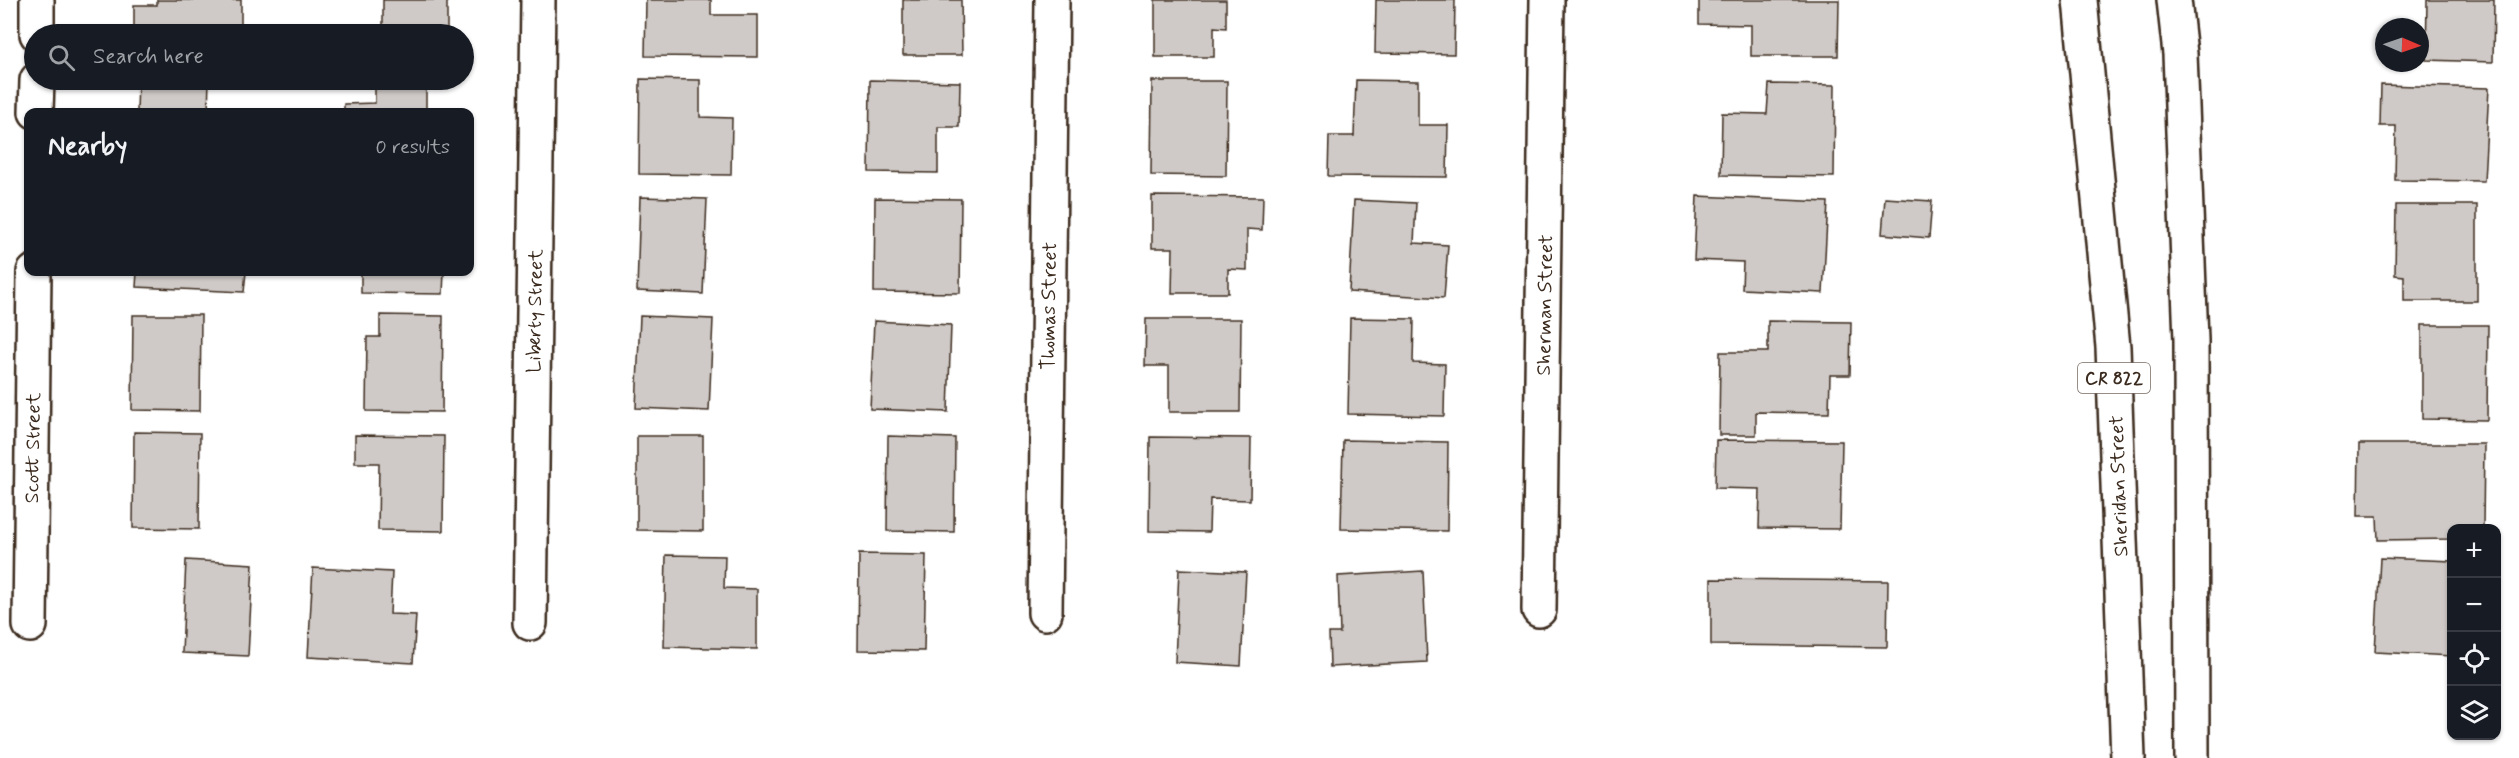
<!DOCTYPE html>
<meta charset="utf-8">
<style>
:root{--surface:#171b24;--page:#242831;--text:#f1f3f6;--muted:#9ea1a6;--line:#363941}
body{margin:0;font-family:Mynerve,sans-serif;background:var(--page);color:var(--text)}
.controls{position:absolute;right:18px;bottom:18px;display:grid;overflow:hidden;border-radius:12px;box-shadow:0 2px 4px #0004}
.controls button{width:54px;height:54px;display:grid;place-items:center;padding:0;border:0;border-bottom:2px solid var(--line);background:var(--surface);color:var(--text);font:30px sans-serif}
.compass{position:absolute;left:2375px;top:18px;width:54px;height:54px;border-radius:50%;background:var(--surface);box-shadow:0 2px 4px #0004;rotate:92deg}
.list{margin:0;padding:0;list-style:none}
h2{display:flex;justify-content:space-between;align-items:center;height:78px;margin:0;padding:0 24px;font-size:26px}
h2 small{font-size:20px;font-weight:400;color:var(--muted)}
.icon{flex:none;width:33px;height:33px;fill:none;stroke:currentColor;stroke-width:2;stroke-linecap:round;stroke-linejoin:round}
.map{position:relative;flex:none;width:2519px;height:758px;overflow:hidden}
.search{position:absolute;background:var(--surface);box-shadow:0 2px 4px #0004;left:24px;top:24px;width:450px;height:66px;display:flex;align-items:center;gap:15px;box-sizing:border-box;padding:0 21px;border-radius:33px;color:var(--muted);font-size:22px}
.panel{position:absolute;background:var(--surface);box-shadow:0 2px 4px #0004;left:24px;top:108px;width:450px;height:168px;border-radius:12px}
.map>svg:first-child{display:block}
.building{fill:#cfcac7;stroke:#3b2a1e;stroke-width:1.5}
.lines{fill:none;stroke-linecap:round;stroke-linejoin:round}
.minor-casing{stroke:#3b2a1e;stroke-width:38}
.primary-casing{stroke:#3b2a1e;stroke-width:38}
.minor{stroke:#fff;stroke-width:33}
.primary{stroke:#fff;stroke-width:33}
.labels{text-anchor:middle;stroke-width:6;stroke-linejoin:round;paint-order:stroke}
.shield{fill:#fff;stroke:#766a62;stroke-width:1.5}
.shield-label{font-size:18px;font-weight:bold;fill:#3b2a1e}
.street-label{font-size:20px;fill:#3b2a1e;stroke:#fff}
</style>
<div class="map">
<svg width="2519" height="758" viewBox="0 0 2519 758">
<rect width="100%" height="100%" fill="#fff"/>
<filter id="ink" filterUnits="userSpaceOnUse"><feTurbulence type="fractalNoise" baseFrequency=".0167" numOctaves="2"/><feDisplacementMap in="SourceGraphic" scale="12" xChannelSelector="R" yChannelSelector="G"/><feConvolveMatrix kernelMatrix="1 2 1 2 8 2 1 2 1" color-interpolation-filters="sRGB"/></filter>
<g filter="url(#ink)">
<path class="building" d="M 157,0 L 241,0 L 241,34 L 134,34 L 134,5 L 157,5 Z
M 383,0 L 447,0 L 447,34 L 383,34 Z
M 646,0 L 711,0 L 711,15 L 758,15 L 758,57 L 645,56 Z
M 903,0 L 961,0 L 962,55 L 903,55 Z
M 1155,0 L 1226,0 L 1226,28 L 1214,27 L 1214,57 L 1155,57 Z
M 1376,0 L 1455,0 L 1454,54 L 1375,53 Z
M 1699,0 L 1839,0 L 1838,56 L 1751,56 L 1751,25 L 1699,24 Z
M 2427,0 L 2494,0 L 2493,62 L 2426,60 Z
M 640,79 L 700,80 L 700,117 L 732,118 L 731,175 L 639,174 Z
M 138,80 L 209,80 L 208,112 L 137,112 Z
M 375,80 L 426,80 L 426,112 L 344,112 L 344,104 L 375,103 Z
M 870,80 L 960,82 L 959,127 L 938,127 L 938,173 L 869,172 Z
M 1356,80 L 1418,81 L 1418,125 L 1448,125 L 1447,177 L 1328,176 L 1329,136 L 1354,136 Z
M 1152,81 L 1227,81 L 1226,176 L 1151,175 Z
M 1769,84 L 1835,85 L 1834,177 L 1721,175 L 1722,113 L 1767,114 Z
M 2381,85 L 2489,88 L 2484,181 L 2395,180 L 2396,126 L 2380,126 Z
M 1152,196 L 1263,197 L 1262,230 L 1247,229 L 1247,270 L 1228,269 L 1228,293 L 1172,293 L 1173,248 L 1152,248 Z
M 1697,196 L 1828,202 L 1823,293 L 1742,289 L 1743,262 L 1694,260 Z
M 640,197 L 707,199 L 703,294 L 637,291 Z
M 875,198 L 961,199 L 960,293 L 874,292 Z
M 1885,198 L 1932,201 L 1929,238 L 1882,234 Z
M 1354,200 L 1416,203 L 1414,243 L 1448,245 L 1444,298 L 1349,292 Z
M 2396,205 L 2477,205 L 2477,301 L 2404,301 L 2404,276 L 2395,275 Z
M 137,272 L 246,272 L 244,292 L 136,287 Z
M 361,272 L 444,272 L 443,294 L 361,293 Z
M 133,315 L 201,315 L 200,411 L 132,410 Z
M 380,315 L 443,316 L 442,412 L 366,411 L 367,337 L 380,337 Z
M 640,316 L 713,319 L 709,411 L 636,408 Z
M 1350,318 L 1414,319 L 1413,363 L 1445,364 L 1444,416 L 1348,414 Z
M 1146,319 L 1241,319 L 1240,412 L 1169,412 L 1169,366 L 1145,366 Z
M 874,321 L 951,325 L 948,412 L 870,409 Z
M 1768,321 L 1851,322 L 1850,375 L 1830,375 L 1829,413 L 1756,412 L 1756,435 L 1719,435 L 1720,352 L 1768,352 Z
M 2422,325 L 2488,325 L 2487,420 L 2422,419 Z
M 134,432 L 200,433 L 199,529 L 133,528 Z
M 355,435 L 444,436 L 443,531 L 378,530 L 379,463 L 355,463 Z
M 637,436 L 703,436 L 703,531 L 637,530 Z
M 888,436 L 955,438 L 954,532 L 887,531 Z
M 1150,437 L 1251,438 L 1250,500 L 1210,499 L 1209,532 L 1149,531 Z
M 1343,440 L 1448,442 L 1447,531 L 1341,529 Z
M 1716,440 L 1842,441 L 1840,529 L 1759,528 L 1760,489 L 1715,488 Z
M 2359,444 L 2484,444 L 2483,528 L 2452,528 L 2452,539 L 2378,540 L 2377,516 L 2358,516 Z
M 859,554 L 926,555 L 924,651 L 858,650 Z
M 666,555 L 725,556 L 724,588 L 757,589 L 757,649 L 664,647 Z
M 2380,558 L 2452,561 L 2452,656 L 2375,652 Z
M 186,560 L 253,564 L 248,656 L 182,653 Z
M 313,568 L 392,572 L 390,614 L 416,615 L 413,663 L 308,657 Z
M 1179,569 L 1246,572 L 1241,666 L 1175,662 Z
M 1423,571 L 1427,662 L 1330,667 L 1329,633 L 1340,633 L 1338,576 Z
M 1711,579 L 1888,581 L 1887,647 L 1711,645 Z"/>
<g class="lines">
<g class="minor-casing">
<path id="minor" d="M 37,34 L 37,0
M 36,112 L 37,80
M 1539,610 L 1547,0
M 1045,613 L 1052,0
M 530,623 L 538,0
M 30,625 L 34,272"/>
</g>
<g class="primary-casing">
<path id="primary" d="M 2080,0 L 2113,347 L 2128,758
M 2174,0 L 2180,54 L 2191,340 L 2192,758"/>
</g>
<use href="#minor" class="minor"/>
<use href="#primary" class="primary"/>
</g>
</g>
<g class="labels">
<rect class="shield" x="2078" y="363" width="72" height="30" rx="4.5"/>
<g class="shield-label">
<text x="2114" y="384">CR 822</text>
</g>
<g class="street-label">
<text transform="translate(1544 305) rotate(-89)" y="7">Sherman Street</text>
<text transform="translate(1048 306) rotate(-89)" y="7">Thomas Street</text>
<text transform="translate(534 311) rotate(-89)" y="7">Liberty Street</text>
<text transform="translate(32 448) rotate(-89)" y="7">Scott Street</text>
<text transform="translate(2118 486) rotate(-92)" y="7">Sheridan Street</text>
</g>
</g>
</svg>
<div class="controls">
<button>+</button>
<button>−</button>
<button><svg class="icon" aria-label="locate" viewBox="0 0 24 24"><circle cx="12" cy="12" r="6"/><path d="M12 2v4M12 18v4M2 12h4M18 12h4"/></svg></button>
<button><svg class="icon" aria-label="layers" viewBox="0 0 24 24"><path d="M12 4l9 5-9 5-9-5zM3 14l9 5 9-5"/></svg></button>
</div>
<svg class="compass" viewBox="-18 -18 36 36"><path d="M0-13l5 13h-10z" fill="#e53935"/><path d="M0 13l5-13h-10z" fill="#9ea1a6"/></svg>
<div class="search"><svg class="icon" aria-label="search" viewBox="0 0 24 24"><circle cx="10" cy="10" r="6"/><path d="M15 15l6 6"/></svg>Search here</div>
<section class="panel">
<h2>Nearby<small>0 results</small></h2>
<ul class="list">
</ul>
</section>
</div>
